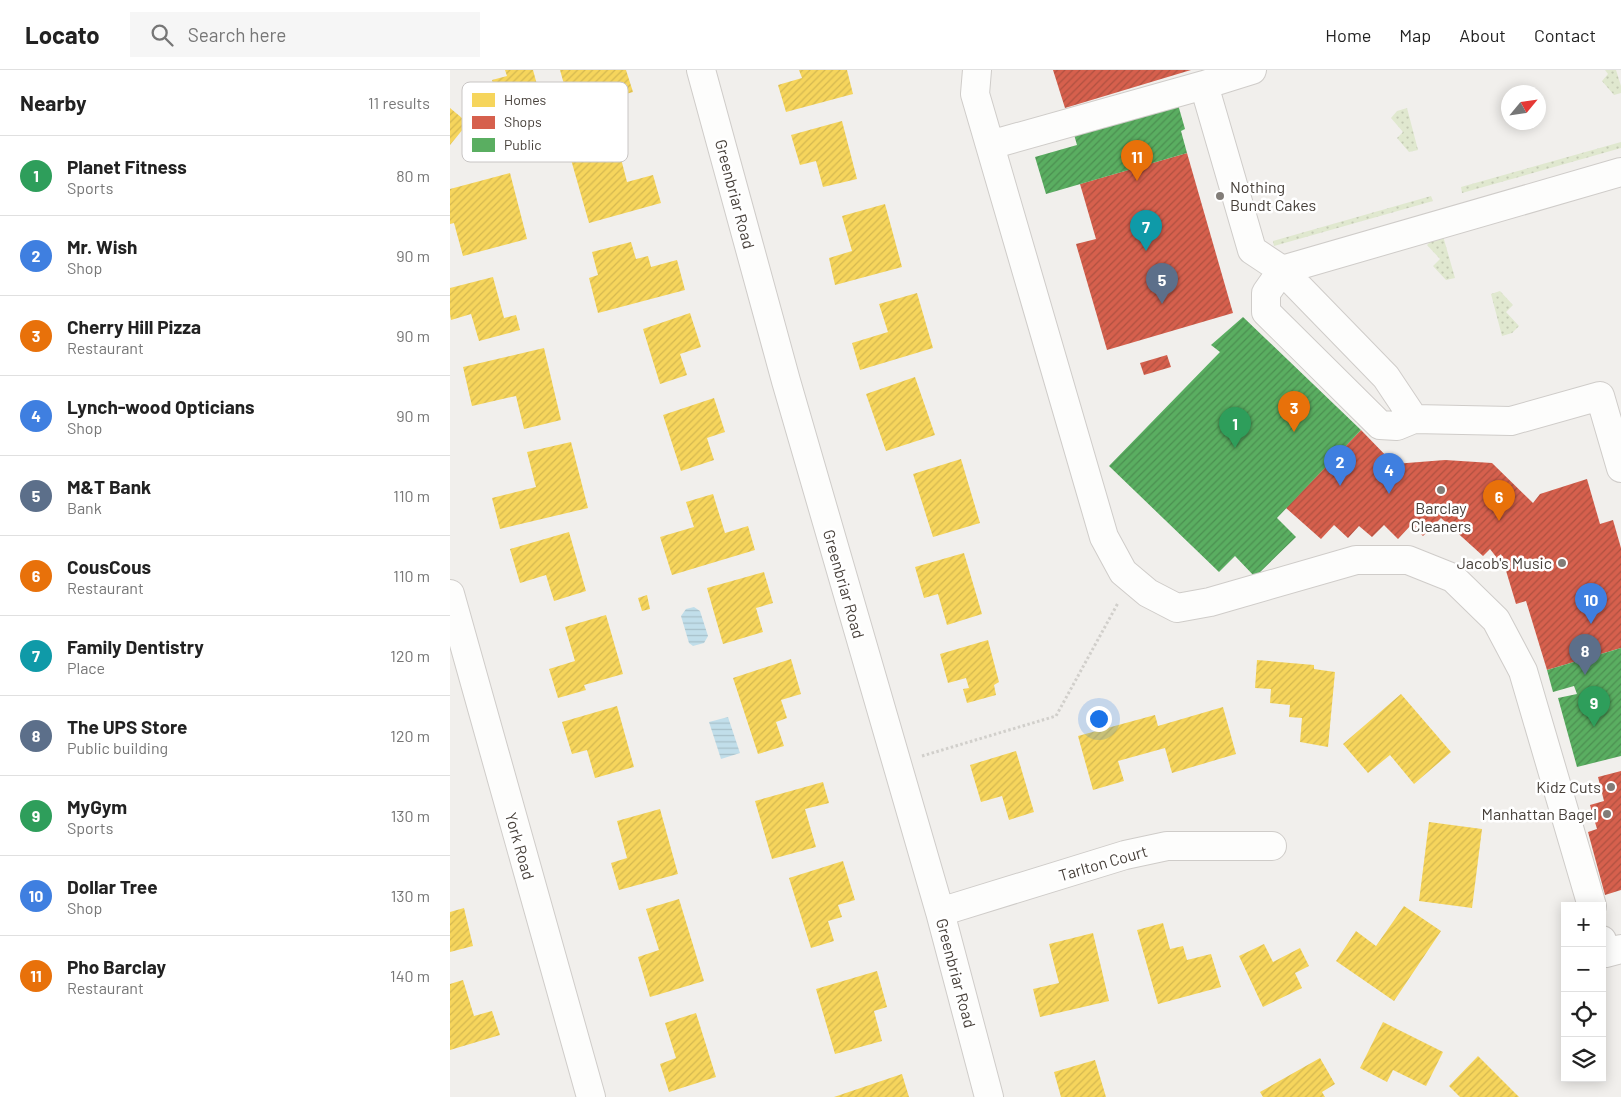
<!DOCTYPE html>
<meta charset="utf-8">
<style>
:root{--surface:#fff;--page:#f6f6f6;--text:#222;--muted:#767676;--line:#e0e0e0;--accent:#b45309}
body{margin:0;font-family:Barlow,sans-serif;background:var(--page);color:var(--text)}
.controls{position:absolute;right:15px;bottom:15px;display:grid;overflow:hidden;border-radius:0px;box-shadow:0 2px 12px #0003}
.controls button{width:45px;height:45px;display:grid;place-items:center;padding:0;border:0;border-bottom:1px solid var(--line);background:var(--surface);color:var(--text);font:25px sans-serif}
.compass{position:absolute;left:1051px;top:15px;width:45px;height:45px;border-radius:50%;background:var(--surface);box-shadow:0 2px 12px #0003;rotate:61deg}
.you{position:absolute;left:648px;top:648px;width:18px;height:18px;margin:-12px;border:4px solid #fff;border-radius:50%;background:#1a73e8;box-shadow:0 0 0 8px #1a73e833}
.badge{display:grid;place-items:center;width:32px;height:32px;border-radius:50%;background:var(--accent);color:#fff;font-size:16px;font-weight:700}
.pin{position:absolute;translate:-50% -41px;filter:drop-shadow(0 1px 2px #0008)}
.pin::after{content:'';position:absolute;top:26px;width:18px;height:15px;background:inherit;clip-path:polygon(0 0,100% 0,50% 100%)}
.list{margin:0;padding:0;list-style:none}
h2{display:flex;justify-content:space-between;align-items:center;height:65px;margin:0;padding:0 20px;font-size:21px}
h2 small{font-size:16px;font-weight:400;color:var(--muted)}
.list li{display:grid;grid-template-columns:32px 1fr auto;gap:15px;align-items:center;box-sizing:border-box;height:80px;padding:0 20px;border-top:1px solid var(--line)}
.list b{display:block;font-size:19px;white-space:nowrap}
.list p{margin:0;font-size:16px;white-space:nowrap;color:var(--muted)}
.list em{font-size:16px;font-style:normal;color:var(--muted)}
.icon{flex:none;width:28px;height:28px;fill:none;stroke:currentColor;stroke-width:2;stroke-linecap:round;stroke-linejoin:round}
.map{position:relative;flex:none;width:1171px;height:1027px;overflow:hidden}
header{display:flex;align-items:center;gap:30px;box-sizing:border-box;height:70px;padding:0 25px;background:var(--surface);border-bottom:1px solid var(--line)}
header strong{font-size:24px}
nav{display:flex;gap:28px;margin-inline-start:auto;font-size:18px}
.search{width:350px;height:45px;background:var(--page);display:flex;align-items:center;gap:12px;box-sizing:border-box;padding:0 18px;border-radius:0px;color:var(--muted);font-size:19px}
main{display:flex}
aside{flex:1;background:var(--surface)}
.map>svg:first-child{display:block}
.grass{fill:url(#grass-dots)}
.water{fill:url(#water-rules)}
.homes{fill:url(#homes-hatch)}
.shops{fill:url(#shops-hatch)}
.public{fill:url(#public-hatch)}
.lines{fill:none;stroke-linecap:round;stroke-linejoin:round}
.minor-casing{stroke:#cfccc9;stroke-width:30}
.path{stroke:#d1cfcb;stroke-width:3;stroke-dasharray:2.5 2.5;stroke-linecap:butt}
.minor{stroke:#fdfdfc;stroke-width:28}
.poi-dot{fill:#827d78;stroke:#fff;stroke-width:2}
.labels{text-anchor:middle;stroke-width:5;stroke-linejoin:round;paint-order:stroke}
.poi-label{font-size:16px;fill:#463f39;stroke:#fff;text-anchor:end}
.street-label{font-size:16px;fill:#463f39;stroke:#fff}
.key{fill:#fff;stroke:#c8c5c4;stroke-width:1}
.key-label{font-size:14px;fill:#463f39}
</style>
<header>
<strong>Locato</strong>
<div class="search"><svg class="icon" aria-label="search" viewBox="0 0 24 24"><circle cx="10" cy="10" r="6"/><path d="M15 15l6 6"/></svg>Search here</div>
<nav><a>Home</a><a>Map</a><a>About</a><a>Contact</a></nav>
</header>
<main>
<aside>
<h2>Nearby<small>11 results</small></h2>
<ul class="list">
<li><span class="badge" style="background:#2e9e5b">1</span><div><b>Planet Fitness</b><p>Sports</p></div><em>80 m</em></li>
<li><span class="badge" style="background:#3f7fe0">2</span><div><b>Mr. Wish</b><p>Shop</p></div><em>90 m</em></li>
<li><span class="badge" style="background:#e8710a">3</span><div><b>Cherry Hill Pizza</b><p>Restaurant</p></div><em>90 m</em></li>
<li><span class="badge" style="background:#3f7fe0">4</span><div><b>Lynch-wood Opticians</b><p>Shop</p></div><em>90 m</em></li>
<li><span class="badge" style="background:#5c6f8a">5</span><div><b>M&amp;T Bank</b><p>Bank</p></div><em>110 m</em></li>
<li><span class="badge" style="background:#e8710a">6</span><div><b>CousCous</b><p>Restaurant</p></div><em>110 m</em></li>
<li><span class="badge" style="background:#0f9aa8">7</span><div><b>Family Dentistry</b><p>Place</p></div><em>120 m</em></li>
<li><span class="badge" style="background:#5c6f8a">8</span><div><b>The UPS Store</b><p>Public building</p></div><em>120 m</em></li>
<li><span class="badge" style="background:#2e9e5b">9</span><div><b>MyGym</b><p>Sports</p></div><em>130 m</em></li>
<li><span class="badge" style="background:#3f7fe0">10</span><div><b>Dollar Tree</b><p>Shop</p></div><em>130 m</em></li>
<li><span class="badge" style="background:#e8710a">11</span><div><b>Pho Barclay</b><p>Restaurant</p></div><em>140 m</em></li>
</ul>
</aside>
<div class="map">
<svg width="1171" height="1027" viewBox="0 0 1171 1027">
<defs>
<pattern id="grass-dots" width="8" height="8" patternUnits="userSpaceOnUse" patternTransform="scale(1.25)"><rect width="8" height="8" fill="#e0e8cf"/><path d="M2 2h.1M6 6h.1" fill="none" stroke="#c2c8b2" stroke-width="1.8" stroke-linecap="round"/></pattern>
<pattern id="water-rules" width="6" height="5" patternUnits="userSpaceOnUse" patternTransform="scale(1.25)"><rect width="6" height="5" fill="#c1deea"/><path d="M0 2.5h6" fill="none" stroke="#a7c0c9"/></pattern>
<pattern id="homes-hatch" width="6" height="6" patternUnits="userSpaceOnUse" patternTransform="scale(1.25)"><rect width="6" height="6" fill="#f6d55c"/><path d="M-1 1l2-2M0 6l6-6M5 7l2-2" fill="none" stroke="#d4b851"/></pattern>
<pattern id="shops-hatch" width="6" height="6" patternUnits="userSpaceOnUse" patternTransform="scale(1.25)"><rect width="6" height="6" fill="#d6604d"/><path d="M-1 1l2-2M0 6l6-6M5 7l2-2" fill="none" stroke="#af5141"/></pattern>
<pattern id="public-hatch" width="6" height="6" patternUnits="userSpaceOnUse" patternTransform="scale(1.25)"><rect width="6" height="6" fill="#5aae61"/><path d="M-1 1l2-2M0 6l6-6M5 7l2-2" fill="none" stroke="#4c8f51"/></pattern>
</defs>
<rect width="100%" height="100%" fill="#f1efec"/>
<path class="grass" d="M 1155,0 L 1166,0 L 1171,16 L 1171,23 L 1164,25 L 1152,11 L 1158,4 Z
M 957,38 L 968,80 L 959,82 L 947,68 L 953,62 L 941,48 L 947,41 Z
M 1171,72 L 1171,78 L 1012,123 L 1011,117 Z
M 981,126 L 983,131 L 824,176 L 823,171 Z
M 993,166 L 1005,208 L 996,210 L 983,196 L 990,189 L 977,175 L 984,168 Z
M 1050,221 L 1063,235 L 1056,242 L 1069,256 L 1062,263 L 1052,266 L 1041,224 Z"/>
<path class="water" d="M 244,537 L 250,541 L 258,566 L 254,573 L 243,576 L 239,573 L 231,546 L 236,539 Z
M 278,647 L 290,683 L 271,689 L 259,652 Z"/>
<path class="homes" d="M 55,0 L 83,0 L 100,62 L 69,71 L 65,58 L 39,65 L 29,29 L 46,24 L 42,10 L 57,6 Z
M 110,0 L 176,0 L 183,22 L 121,39 Z
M 349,0 L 397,0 L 403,24 L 336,42 L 328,15 L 352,8 Z
M 0,38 L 18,53 L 0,75 Z
M 392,51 L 407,109 L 373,117 L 366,91 L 350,95 L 341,65 Z
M 167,73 L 177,112 L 203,105 L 211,133 L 139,153 L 120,86 Z
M 60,103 L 77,169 L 13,186 L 4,153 L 0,154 L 0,119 Z
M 435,134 L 452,197 L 385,215 L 379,188 L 402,181 L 392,146 Z
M 181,172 L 186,189 L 198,186 L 201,197 L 227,190 L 235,220 L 148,243 L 139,208 L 148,205 L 142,182 Z
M 43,207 L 54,248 L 66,245 L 70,260 L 29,271 L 21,244 L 1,250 L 0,244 L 0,218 Z
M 467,223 L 483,278 L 410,300 L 402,273 L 438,262 L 429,234 Z
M 240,243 L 251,277 L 230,284 L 237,305 L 210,314 L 193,259 Z
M 94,278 L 111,350 L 74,359 L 66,326 L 22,336 L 13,297 Z
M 465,307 L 485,365 L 436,381 L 416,324 Z
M 264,328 L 275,362 L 257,368 L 264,390 L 231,401 L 213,345 Z
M 121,372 L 138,438 L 50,459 L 42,428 L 86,417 L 77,382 Z
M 511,389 L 530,453 L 483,467 L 463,404 Z
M 263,424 L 275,463 L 298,456 L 305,480 L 222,505 L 210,467 L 244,457 L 236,432 Z
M 119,462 L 136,521 L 104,531 L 96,505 L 70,513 L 60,479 Z
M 514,483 L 532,544 L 497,555 L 488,524 L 474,528 L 465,497 Z
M 314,502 L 323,533 L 306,538 L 313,562 L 273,574 L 257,518 Z
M 197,525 L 200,539 L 192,541 L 188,528 Z
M 156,545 L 173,604 L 134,615 L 136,620 L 108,628 L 99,599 L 125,591 L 115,557 Z
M 538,570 L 549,612 L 544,615 L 546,625 L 517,633 L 513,619 L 519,618 L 516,608 L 498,613 L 490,584 Z
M 341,589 L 351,624 L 331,630 L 337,648 L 326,652 L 334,676 L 308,684 L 283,608 Z
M 807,590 L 864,595 L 864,599 L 885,602 L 878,677 L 850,672 L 852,648 L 839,647 L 840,635 L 820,633 L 821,619 L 805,618 Z
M 951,624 L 1001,682 L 964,714 L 940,685 L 918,703 L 893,674 Z
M 167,636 L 184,697 L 145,708 L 137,680 L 122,684 L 112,652 Z
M 773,637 L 786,684 L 722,703 L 715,678 L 668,691 L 674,711 L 643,720 L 628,666 L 705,645 L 708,656 Z
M 566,681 L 584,742 L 559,750 L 552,726 L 531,732 L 520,695 Z
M 373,712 L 379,733 L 355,739 L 366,777 L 322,789 L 305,731 Z
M 210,739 L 228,804 L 169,820 L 161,793 L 177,788 L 167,751 Z
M 979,752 L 1032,759 L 1022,838 L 969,831 Z
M 393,791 L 405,830 L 388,835 L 392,847 L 378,851 L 384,871 L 361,878 L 339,808 Z
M 229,829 L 254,911 L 200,927 L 188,887 L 209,880 L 196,839 Z
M 954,836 L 991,861 L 944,931 L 886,891 L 906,861 L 926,876 Z
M 14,838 L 23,876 L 0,882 L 0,842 Z
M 713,853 L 720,879 L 733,876 L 737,890 L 761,884 L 771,917 L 708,934 L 687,860 Z
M 643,863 L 659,931 L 590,947 L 583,919 L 609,913 L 599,874 Z
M 814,874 L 823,892 L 850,878 L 859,896 L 845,903 L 852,918 L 813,937 L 789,886 Z
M 427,901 L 437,937 L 424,941 L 432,971 L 385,984 L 366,919 Z
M 13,910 L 24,946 L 42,941 L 50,965 L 0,980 L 0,914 Z
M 246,943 L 266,1007 L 219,1022 L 210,994 L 226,988 L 215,953 Z
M 933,952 L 993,982 L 976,1016 L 943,1000 L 937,1012 L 910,998 Z
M 1028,986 L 1069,1027 L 1010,1027 L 999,1016 Z
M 870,988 L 885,1014 L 872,1022 L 875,1027 L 813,1027 L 810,1022 Z
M 645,990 L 656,1027 L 611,1027 L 604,1002 Z
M 452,1004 L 459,1027 L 384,1027 Z"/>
<path class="shops" d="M 603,0 L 741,0 L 615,38 Z
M 737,83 L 783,243 L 657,280 L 626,174 L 646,169 L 630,114 Z
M 717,285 L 721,297 L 694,305 L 690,293 Z
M 911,360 L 944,394 L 995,390 L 1042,393 L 1083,433 L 1090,424 L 1137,409 L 1150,454 L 1163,450 L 1171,478 L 1171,578 L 1097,600 L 1076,531 L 1066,534 L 1051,484 L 1047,488 L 1040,479 L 1033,486 L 991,448 L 973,466 L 961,455 L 948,469 L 934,455 L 922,467 L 909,456 L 898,468 L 884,455 L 871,469 L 836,438 Z
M 1171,701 L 1171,820 L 1155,825 L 1138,762 L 1147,759 L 1140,735 L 1154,731 L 1148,707 Z"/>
<path class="public" d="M 727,31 L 735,59 L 731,61 L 737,83 L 596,124 L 585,87 L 627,75 L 623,61 Z
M 793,247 L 911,360 L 827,448 L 846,467 L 805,507 L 785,486 L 769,502 L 659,396 L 770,282 L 761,275 Z
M 1171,578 L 1171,686 L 1127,697 L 1108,628 L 1127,624 L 1124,616 L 1103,622 L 1097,600 Z"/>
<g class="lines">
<g class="minor-casing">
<path id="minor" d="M 251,0 L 336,311 L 490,842 L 539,1027
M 527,0 L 525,24 L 654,467 L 673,502 L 698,523 L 727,538 L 760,532 L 906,490 L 958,490 L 1003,508 L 1046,550 L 1073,601 L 1142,836
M 802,0 L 754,15 L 802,180 L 832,200 L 816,223 L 816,242 L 930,355 L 947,356 L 964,349 L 1061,351 L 1150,326 L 1171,398
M 540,75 L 754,15
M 964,349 L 936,307 L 832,200 L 1171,102
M 0,524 L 141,1027
M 490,842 L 675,785 L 717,776 L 822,776
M 1152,870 L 1156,883 L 1171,879"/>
</g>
<path class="path" d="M 472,686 L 606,646 L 668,533"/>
<use href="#minor" class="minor"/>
</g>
<g class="poi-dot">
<circle cx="770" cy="126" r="5"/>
<circle cx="991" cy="420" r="5"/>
<circle cx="1112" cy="493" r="5"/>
<circle cx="1161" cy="717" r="5"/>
<circle cx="1157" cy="744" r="5"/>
</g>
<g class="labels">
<g class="poi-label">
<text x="780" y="123" text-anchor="start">Nothing<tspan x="780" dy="18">Bundt Cakes</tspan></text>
<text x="991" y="444" text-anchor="middle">Barclay<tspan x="991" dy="18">Cleaners</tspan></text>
<text x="1102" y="499">Jacob's Music</text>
<text x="1151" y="723">Kidz Cuts</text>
<text x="1147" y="750">Manhattan Bagel</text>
</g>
<g class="street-label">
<text transform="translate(285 124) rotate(75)" y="6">Greenbriar Road</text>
<text transform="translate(394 514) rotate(74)" y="6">Greenbriar Road</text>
<text transform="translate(70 776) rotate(74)" y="6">York Road</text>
<text transform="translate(653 793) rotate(-16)" y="6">Tarlton Court</text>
<text transform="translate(506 903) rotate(75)" y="6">Greenbriar Road</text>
</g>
</g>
<rect x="12" y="12" width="166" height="80" rx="8" class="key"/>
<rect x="22" y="23" width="23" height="14" fill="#f6d55c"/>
<rect x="22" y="46" width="23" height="13" fill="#d6604d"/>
<rect x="22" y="68" width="23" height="14" fill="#5aae61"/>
<g class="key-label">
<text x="54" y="35">Homes</text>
<text x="54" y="57">Shops</text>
<text x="54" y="80">Public</text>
</g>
</svg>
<div class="controls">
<button>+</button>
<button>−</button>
<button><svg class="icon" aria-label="locate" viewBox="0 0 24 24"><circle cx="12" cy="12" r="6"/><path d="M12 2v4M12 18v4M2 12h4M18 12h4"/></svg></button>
<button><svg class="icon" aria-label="layers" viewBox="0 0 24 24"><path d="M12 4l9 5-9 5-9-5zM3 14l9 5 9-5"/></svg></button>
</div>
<svg class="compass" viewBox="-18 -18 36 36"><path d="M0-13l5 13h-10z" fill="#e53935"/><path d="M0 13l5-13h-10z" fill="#767676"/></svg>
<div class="you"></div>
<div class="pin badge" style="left:785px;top:378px;background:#2e9e5b">1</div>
<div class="pin badge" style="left:890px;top:416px;background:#3f7fe0">2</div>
<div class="pin badge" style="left:844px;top:362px;background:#e8710a">3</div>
<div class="pin badge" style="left:939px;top:424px;background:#3f7fe0">4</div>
<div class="pin badge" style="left:712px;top:234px;background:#5c6f8a">5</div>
<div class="pin badge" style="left:1049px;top:451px;background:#e8710a">6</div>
<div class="pin badge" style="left:696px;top:181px;background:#0f9aa8">7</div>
<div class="pin badge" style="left:1135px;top:605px;background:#5c6f8a">8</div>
<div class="pin badge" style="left:1144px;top:657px;background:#2e9e5b">9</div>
<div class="pin badge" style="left:1141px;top:554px;background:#3f7fe0">10</div>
<div class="pin badge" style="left:687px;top:111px;background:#e8710a">11</div>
</div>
</main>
